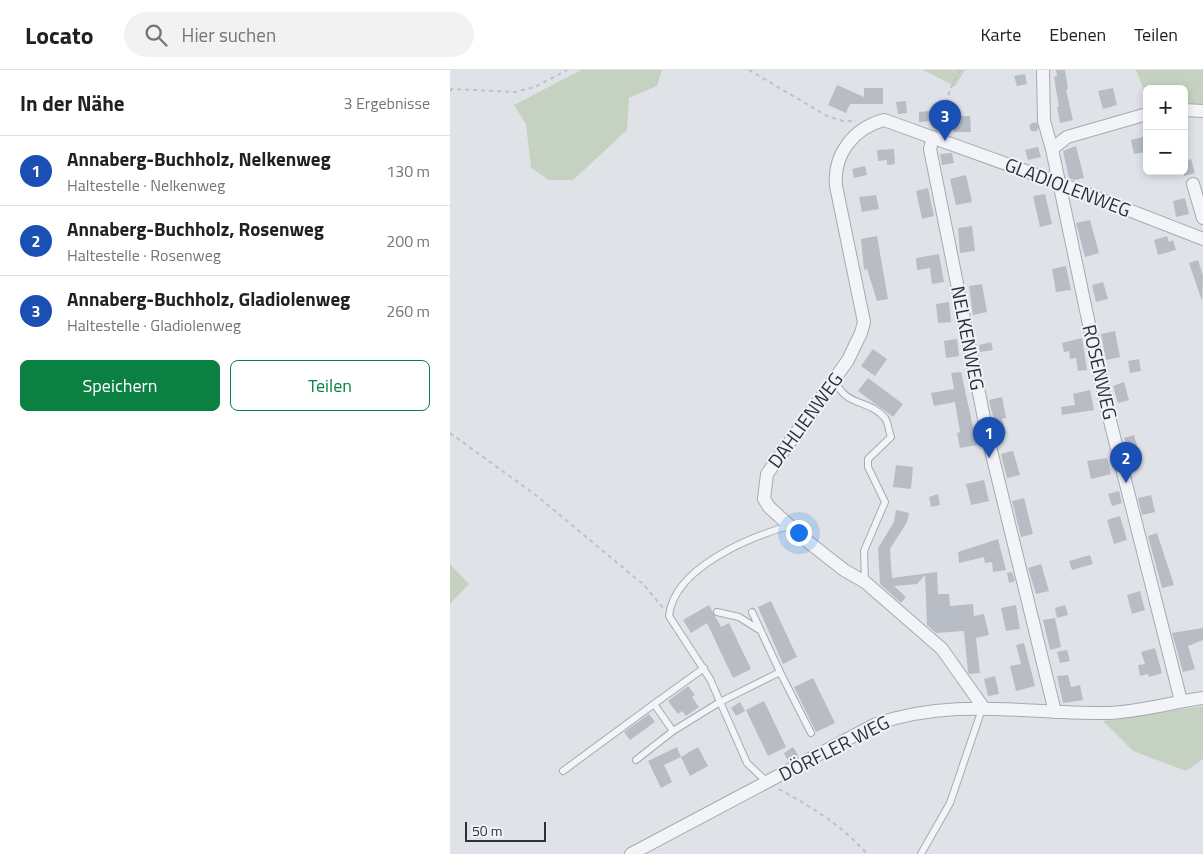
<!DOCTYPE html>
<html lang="de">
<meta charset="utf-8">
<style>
:root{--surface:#fff;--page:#f2f2f2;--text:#202124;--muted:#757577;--line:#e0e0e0;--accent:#0b8043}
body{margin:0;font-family:"Titillium Web",sans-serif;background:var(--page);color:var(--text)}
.controls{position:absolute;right:15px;top:15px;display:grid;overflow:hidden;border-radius:8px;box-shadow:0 2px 8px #0003}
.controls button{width:45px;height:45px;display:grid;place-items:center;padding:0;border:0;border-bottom:1px solid var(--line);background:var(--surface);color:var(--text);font:25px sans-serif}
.scale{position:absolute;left:15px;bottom:12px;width:81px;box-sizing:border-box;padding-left:5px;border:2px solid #29313f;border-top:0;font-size:14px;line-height:18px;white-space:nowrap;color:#29313f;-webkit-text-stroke:4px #eff2f6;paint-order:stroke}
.you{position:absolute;left:348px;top:462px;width:18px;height:18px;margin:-12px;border:4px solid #fff;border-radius:50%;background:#1a73e8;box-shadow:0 0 0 8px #1a73e833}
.badge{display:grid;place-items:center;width:32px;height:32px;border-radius:50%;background:var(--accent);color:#fff;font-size:16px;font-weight:700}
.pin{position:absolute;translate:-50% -41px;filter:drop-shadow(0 1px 2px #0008)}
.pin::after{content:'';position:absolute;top:26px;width:18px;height:15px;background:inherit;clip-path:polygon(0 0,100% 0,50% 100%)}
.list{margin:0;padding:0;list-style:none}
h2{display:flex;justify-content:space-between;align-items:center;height:65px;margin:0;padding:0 20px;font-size:21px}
h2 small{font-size:16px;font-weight:400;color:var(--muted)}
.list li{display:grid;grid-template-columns:32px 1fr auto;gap:15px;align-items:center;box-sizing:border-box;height:70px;padding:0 20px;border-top:1px solid var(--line)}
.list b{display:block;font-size:19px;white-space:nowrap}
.list p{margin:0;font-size:16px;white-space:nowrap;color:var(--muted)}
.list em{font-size:16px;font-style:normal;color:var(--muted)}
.actions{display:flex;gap:10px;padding:15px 20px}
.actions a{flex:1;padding:11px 0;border:1px solid var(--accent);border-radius:8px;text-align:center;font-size:18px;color:var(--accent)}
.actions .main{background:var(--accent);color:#fff}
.icon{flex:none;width:28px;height:28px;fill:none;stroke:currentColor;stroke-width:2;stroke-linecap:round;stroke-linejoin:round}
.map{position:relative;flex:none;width:753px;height:784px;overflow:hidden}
header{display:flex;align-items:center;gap:30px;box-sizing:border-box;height:70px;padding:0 25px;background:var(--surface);border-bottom:1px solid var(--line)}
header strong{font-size:24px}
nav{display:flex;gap:28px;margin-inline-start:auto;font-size:18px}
.search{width:350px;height:45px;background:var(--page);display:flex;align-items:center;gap:12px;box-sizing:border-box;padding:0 18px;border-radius:28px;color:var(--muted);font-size:19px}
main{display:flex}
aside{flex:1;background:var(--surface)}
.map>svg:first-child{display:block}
.green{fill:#c5d2c1}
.building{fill:#b7bcc5}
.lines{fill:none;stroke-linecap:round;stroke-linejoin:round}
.lane-casing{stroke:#a5aab2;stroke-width:8}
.street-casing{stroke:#a5aab2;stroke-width:14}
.path{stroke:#bec1c7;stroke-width:2;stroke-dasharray:4 4;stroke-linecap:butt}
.lane{stroke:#f2f4f7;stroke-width:6}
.street{stroke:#f2f4f7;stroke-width:12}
.labels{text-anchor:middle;stroke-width:4;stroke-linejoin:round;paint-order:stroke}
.street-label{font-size:19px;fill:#29313f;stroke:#eff2f6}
</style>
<header>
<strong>Locato</strong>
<div class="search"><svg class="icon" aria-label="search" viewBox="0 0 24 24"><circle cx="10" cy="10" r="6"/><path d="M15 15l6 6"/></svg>Hier suchen</div>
<nav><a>Karte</a><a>Ebenen</a><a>Teilen</a></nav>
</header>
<main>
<aside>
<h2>In der Nähe<small>3 Ergebnisse</small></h2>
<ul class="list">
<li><span class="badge" style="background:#1a4fb4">1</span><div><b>Annaberg-Buchholz, Nelkenweg</b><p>Haltestelle · Nelkenweg</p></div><em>130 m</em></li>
<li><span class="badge" style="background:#1a4fb4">2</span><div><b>Annaberg-Buchholz, Rosenweg</b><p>Haltestelle · Rosenweg</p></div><em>200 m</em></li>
<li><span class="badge" style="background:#1a4fb4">3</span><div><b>Annaberg-Buchholz, Gladiolenweg</b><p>Haltestelle · Gladiolenweg</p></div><em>260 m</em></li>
</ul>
<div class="actions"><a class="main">Speichern</a><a>Teilen</a></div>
</aside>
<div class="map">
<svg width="753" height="784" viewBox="0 0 753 784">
<rect width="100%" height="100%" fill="#dfe3e8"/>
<path class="green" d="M 131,0 L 212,0 L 207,16 L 179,28 L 177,60 L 123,110 L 99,110 L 81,98 L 76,54 L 64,35 Z
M 473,0 L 515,0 L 505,16 Z
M 686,0 L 753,0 L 753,38 L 734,38 L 734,19 L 697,19 L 697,28 Z
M 0,494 L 19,514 L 0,534 Z
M 753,636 L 753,689 L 736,701 L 683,681 L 653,651 Z"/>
<path class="building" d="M 606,0 L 615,0 L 618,19 L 616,20 L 623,50 L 610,53 L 607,37 L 609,37 L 604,7 L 607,6 Z
M 575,4 L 577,14 L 567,16 L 564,6 Z
M 387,15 L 414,27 L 414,18 L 433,18 L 433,34 L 400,34 L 396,43 L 378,35 Z
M 663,18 L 667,35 L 653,39 L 648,21 Z
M 456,31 L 457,43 L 448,44 L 446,32 Z
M 480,41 L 481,51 L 469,52 L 469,42 Z
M 504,46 L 520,46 L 521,62 L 504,62 Z
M579.5 57a4.5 4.5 0 1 1 9 0a4.5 4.5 0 1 1-9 0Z
M 697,66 L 697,82 L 684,84 L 681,70 Z
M 626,76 L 634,108 L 624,110 L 619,108 L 613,81 Z
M 588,77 L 591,87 L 578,90 L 575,80 Z
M 444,79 L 445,94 L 437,95 L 437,90 L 428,91 L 427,80 Z
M 502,83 L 504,93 L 492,95 L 490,84 Z
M 741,89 L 745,103 L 734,106 L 734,91 Z
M 415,96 L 417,105 L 404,108 L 402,99 Z
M 516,105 L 522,132 L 506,135 L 500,109 Z
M 478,118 L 484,146 L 472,149 L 466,121 Z
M 595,124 L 602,154 L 590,157 L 583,126 Z
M 426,125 L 429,139 L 412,142 L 409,127 Z
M 735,128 L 739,144 L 726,147 L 723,131 Z
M 640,150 L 649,183 L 635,187 L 626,153 Z
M 522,156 L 525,181 L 510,183 L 508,158 Z
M 427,166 L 438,229 L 427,231 L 417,199 L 414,200 L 411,169 Z
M 717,166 L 719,172 L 723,170 L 726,180 L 708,185 L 704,170 Z
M 489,184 L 494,212 L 482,214 L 480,198 L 467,200 L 466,188 Z
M 748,190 L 753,206 L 752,231 L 739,193 Z
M 616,196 L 621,220 L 606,222 L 602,199 Z
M 653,212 L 658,229 L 646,232 L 642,215 Z
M 532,214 L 537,242 L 523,245 L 519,216 Z
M 499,232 L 501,252 L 488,253 L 486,234 Z
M 665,261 L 670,287 L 656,290 L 651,264 Z
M 632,268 L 637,300 L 628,301 L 626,288 L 620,289 L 619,281 L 614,282 L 612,273 Z
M 507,269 L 509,286 L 496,288 L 494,271 Z
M 541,272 L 543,280 L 530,282 L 529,275 Z
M 423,279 L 437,289 L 425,306 L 411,296 Z
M 689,289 L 691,301 L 680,303 L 678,291 Z
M 511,302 L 527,375 L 510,378 L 507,363 L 510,362 L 505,332 L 484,336 L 481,323 L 504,319 L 501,303 Z
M 418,308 L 453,334 L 443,347 L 408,321 Z
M 674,312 L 679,330 L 668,333 L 663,316 Z
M 640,320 L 644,340 L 612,345 L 611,337 L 625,335 L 623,324 Z
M 552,327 L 556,348 L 552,349 L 557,364 L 548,367 L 539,330 Z
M 684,365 L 689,382 L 679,385 L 674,368 Z
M 563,381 L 570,405 L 557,408 L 551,384 Z
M 657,388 L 661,404 L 641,409 L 637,391 Z
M 446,395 L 463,397 L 461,419 L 443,417 Z
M 534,410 L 539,431 L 521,435 L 516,414 Z
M 669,421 L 672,433 L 662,436 L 658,424 Z
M 488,424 L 490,435 L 481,437 L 479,427 Z
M 701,425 L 705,442 L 692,445 L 688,428 Z
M 574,428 L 583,464 L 571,467 L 562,431 Z
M 446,440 L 459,443 L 457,452 L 440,479 L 442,508 L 487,502 L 488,524 L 499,524 L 500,536 L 523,534 L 524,546 L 534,544 L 539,565 L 526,568 L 530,603 L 519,604 L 518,602 L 514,561 L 486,563 L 477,555 L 475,505 L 467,514 L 444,516 L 456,527 L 451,533 L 430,514 L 428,478 L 444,452 Z
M 670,446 L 677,470 L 664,474 L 657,450 Z
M 707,463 L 724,515 L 712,518 L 698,466 Z
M 548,469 L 556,500 L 543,502 L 542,492 L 535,493 L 534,487 L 509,493 L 508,482 Z
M 640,485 L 643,494 L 622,500 L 619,491 Z
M 591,494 L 599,521 L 586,524 L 578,498 Z
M 562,502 L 565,511 L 559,513 L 557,503 Z
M 690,521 L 695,540 L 682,544 L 677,525 Z
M 321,531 L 347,587 L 333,594 L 308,537 Z
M 259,535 L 271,557 L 279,553 L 301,599 L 283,608 L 257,553 L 241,563 L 233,550 Z
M 566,535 L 570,559 L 556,561 L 551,538 Z
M 615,535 L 618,545 L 607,548 L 605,538 Z
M 605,548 L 611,577 L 600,580 L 593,550 Z
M 753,558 L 753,570 L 738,576 L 745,599 L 733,602 L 722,563 Z
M 574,573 L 585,616 L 566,621 L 560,596 L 571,594 L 566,575 Z
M 705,578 L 712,603 L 699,607 L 698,604 L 690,606 L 688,595 L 695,594 L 691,582 Z
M 617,580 L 620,591 L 610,593 L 607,582 Z
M 618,605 L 621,617 L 630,615 L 633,630 L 613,633 L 607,606 Z
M 545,606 L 549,624 L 538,626 L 534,609 Z
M 363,608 L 385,653 L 366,662 L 344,617 Z
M 238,616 L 245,625 L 242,627 L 249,637 L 236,646 L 232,641 L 228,644 L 218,631 Z
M 314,631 L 336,677 L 318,686 L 296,640 Z
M 290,632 L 295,641 L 286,646 L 281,638 Z
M 199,644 L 205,652 L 180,670 L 174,662 Z
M 227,677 L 231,687 L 214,695 L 222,712 L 211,718 L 198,691 Z
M 248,677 L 258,696 L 240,706 L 231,687 Z
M 343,677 L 348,685 L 338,691 L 334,683 Z"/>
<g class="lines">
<g class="lane-casing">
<path id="lane" d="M 385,310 C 395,337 419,329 435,348 C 438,352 439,362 441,367 L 418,389 L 418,397 L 435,432 L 414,481 L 415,512
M 267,542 L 289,547 L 308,559
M 330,602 L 361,663
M 223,661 L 204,634 L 254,598
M 186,690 L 223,661 L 270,632 L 330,602 L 302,542
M 113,701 L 204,634
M 317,712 L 297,693 L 260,609 L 219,546 C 224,498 299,467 339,456
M 471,784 L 500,733 L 532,639"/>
</g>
<g class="street-casing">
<path id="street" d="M 593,0 L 594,51 L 602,79 L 656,335 L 731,631
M 734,40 L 753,41
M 483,67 L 480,79 L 538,368 L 605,642
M 602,79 L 617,67 L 697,44
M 743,114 L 753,148
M 533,637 L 492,579 L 415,512 L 394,500 L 352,467 L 319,437 L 314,429 L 317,404 L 398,290 L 411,263 L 414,252 L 386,116 C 383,84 404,58 434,50 L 609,113 L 753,169
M 181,784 L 426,654 C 505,627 575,644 655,643 C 685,643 723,632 753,628"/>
</g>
<path class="path" d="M 299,0 L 377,46 L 393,51 L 406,51
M 742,0 L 742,2
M 0,21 L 2,19 L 65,22 L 85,17 L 117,0
M 489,56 L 500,20 L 510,0
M 0,363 L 87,426 L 194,515 L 213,538
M 329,719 C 361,737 392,755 417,784"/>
<use href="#lane" class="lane"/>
<use href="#street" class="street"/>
</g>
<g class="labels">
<g class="street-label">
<text transform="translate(618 117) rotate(21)" y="7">GLADIOLENWEG</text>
<text transform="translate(518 268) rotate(79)" y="7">NELKENWEG</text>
<text transform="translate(650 302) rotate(77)" y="7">ROSENWEG</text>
<text transform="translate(355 350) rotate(-54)" y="7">DAHLIENWEG</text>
<text transform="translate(384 678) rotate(-27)" y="7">DÖRFLER WEG</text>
</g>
</g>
</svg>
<div class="controls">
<button>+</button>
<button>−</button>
</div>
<div class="scale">50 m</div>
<div class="you"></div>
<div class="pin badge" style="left:539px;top:388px;background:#1a4fb4">1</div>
<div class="pin badge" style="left:676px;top:413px;background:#1a4fb4">2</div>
<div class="pin badge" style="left:495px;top:71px;background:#1a4fb4">3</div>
</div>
</main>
